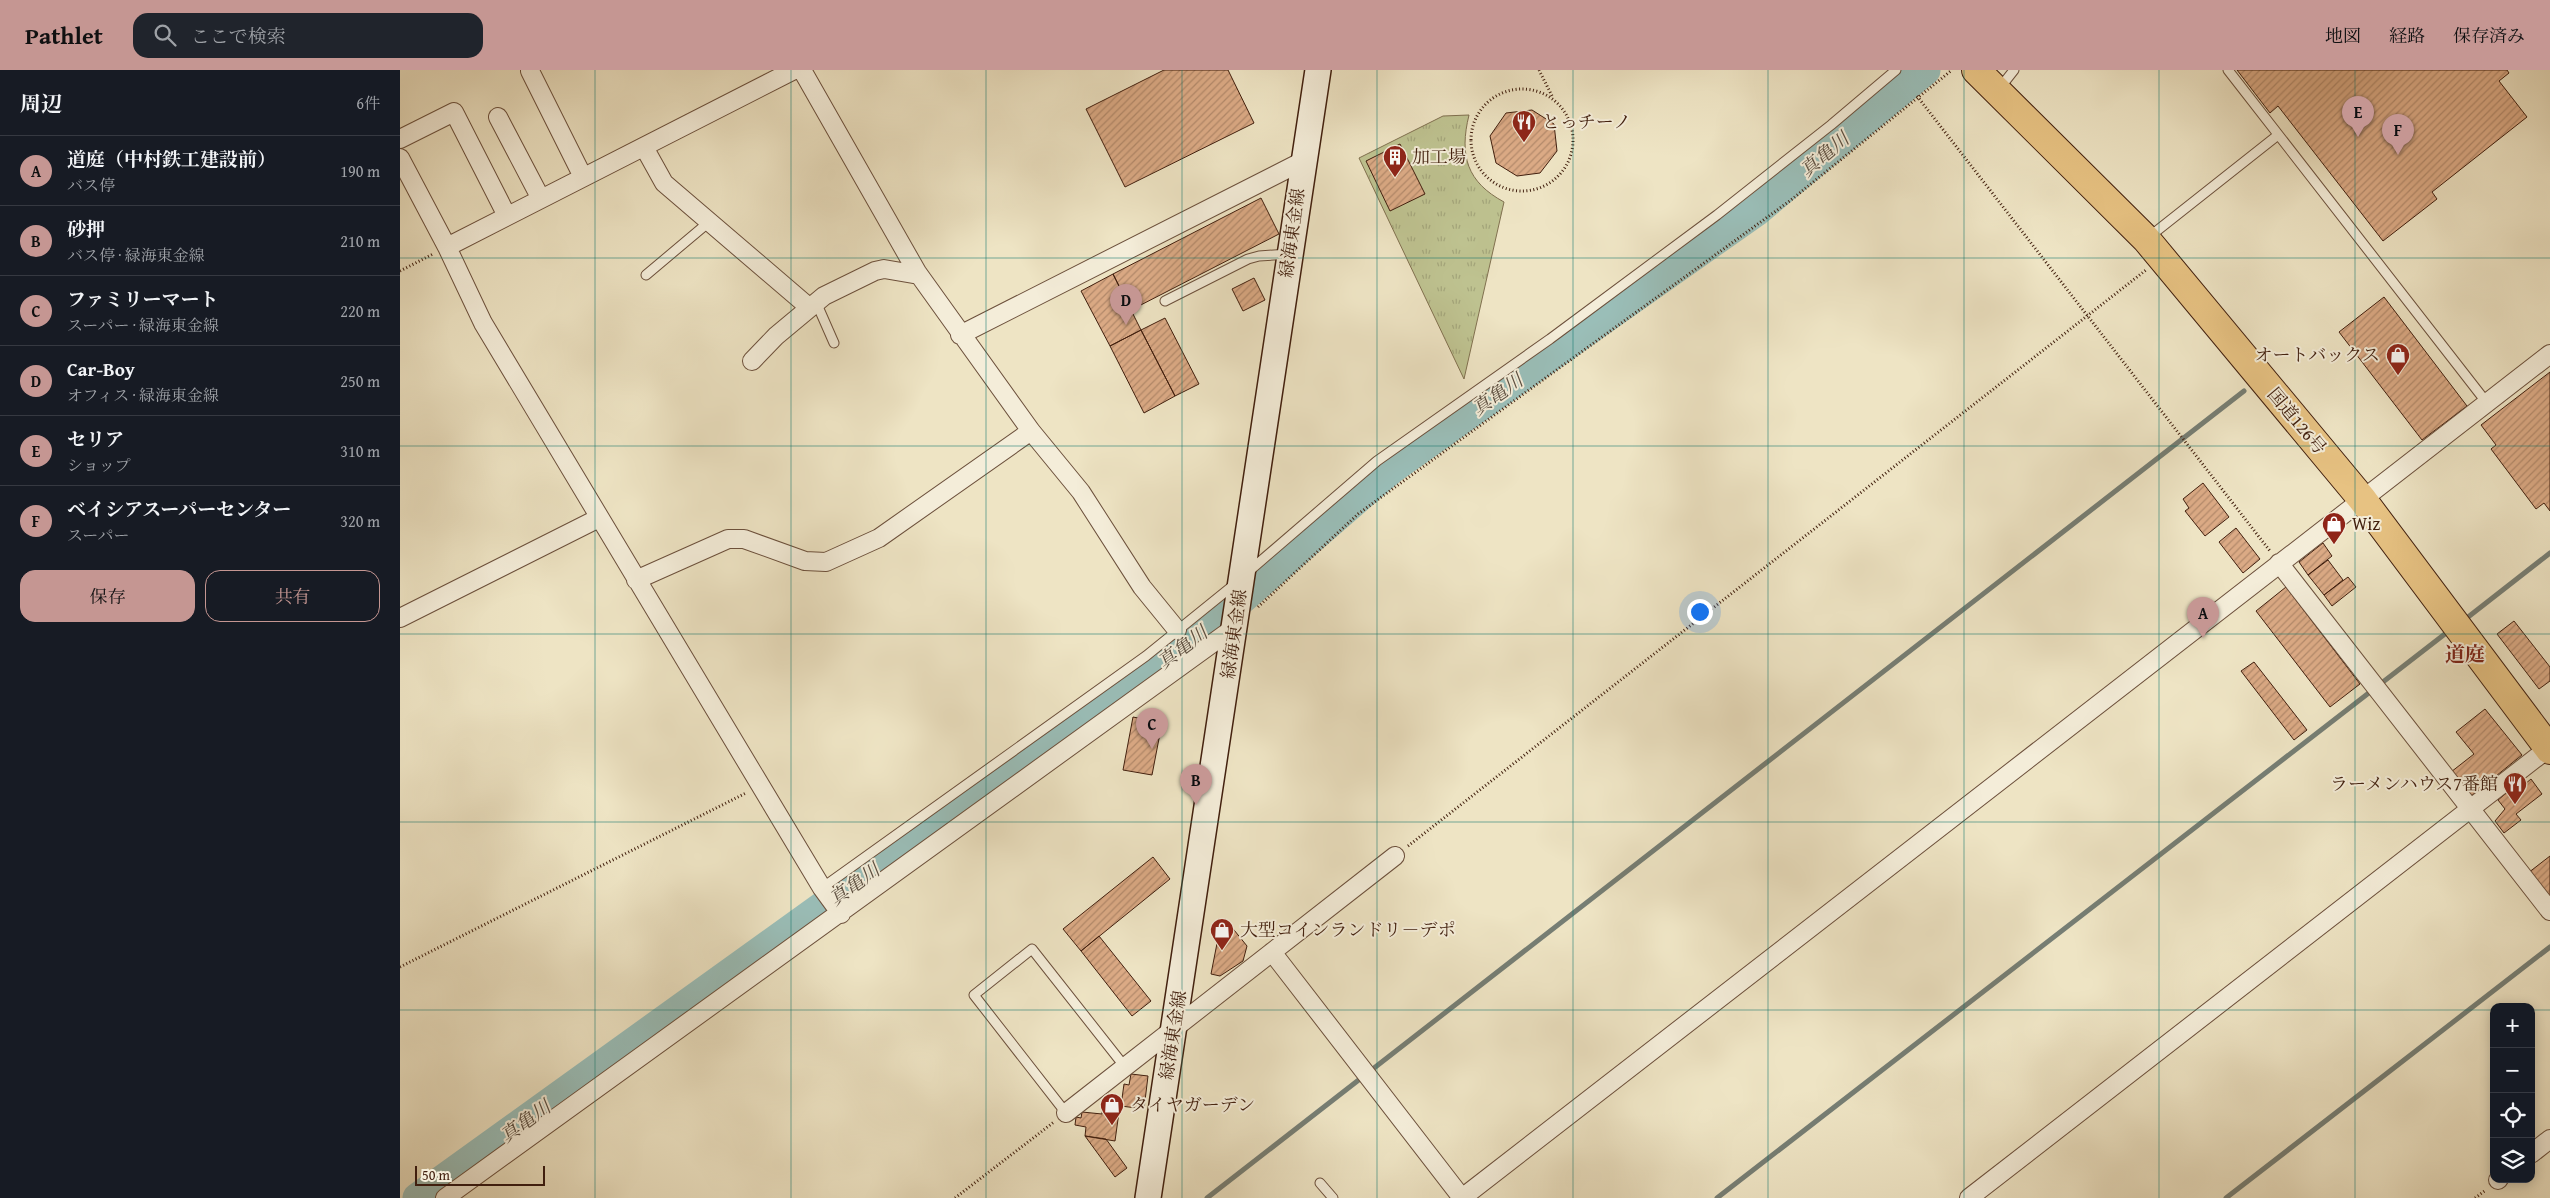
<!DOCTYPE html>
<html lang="ja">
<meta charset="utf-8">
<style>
:root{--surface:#171b24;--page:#20242c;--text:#f1f3f6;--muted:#9ea1a6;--line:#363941;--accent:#c59692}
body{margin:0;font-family:"Gentium Book Plus","Noto Serif JP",serif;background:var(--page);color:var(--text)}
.controls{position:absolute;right:15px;bottom:15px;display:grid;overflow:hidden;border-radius:10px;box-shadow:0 2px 12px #0003}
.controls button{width:45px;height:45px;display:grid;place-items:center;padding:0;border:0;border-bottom:1px solid var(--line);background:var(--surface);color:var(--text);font:25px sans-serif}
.scale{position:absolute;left:15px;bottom:12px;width:130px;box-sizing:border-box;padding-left:5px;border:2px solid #411f0e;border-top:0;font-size:14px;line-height:18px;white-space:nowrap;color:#411f0e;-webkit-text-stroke:4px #f4edd9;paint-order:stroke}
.you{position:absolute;left:1299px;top:541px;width:18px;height:18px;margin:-12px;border:4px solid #fff;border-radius:50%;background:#1a73e8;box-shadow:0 0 0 8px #1a73e833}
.badge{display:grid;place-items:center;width:32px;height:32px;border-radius:50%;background:var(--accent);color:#111;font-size:16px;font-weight:700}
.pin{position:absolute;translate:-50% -41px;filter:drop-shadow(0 1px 2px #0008)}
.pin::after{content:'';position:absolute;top:26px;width:18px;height:15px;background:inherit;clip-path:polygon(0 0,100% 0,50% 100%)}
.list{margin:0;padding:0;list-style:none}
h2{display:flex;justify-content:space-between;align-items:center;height:65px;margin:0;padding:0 20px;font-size:21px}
h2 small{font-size:16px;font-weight:400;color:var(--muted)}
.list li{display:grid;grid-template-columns:32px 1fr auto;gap:15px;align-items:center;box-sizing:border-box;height:70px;padding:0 20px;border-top:1px solid var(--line)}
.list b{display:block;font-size:19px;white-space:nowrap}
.list p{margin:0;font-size:16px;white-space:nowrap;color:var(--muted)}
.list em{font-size:16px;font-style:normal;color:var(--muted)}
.actions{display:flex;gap:10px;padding:15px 20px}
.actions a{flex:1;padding:11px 0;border:1px solid var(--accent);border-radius:15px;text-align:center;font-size:18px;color:var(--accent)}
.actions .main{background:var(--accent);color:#111}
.icon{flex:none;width:28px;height:28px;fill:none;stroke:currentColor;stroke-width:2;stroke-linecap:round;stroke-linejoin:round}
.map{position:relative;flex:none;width:2150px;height:1128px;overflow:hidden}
header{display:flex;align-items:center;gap:30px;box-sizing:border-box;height:70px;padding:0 25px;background:var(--accent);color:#111}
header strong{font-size:24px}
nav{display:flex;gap:28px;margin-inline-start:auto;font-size:18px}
.search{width:350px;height:45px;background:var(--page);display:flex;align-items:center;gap:12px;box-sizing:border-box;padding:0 18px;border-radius:15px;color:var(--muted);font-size:19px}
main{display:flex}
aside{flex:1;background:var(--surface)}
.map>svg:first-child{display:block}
.grass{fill:url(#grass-tufts);stroke:#80704f}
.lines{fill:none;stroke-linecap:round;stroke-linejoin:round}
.stream{stroke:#767e74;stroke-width:5}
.river{stroke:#9abeb8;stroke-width:31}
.building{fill:url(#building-hatch);stroke:#411f0e}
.service-casing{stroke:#6c503c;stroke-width:11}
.minor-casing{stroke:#6c503c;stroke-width:20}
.secondary-casing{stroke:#411f0e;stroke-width:28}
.trunk-casing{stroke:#411f0e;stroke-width:30}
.path{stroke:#411f0e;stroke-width:3;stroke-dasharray:1 2.5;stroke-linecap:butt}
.service{stroke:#f4edd9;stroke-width:9}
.minor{stroke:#f4edd9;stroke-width:18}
.secondary{stroke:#f4edd9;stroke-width:25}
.trunk{stroke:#e7c282;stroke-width:28}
.grid{fill:none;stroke:#0f766e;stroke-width:1;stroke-opacity:0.55}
.labels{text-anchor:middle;stroke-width:4;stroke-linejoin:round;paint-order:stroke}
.poi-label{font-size:18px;fill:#411f0e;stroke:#f4edd9;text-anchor:start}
.street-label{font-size:18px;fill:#411f0e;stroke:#f4edd9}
.water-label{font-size:19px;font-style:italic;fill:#5c4f41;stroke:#f4edd9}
.quarter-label{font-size:20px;font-weight:bold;fill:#7a1f14;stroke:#f4edd9}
</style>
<header>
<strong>Pathlet</strong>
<div class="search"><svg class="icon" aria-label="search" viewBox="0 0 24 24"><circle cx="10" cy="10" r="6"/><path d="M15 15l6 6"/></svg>ここで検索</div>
<nav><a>地図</a><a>経路</a><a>保存済み</a></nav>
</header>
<main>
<aside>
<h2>周辺<small>6件</small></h2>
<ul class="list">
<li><span class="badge">A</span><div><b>道庭（中村鉄工建設前）</b><p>バス停</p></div><em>190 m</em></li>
<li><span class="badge">B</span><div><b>砂押</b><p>バス停 · 緑海東金線</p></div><em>210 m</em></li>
<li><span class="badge">C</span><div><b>ファミリーマート</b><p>スーパー · 緑海東金線</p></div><em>220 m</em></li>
<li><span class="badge">D</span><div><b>Car-Boy</b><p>オフィス · 緑海東金線</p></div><em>250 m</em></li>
<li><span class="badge">E</span><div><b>セリア</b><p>ショップ</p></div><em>310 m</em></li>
<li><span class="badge">F</span><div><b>ベイシアスーパーセンター</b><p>スーパー</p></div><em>320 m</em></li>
</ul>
<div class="actions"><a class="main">保存</a><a>共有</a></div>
</aside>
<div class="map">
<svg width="2150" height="1128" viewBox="0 0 2150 1128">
<defs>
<pattern id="grass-tufts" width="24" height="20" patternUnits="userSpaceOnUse" patternTransform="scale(1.25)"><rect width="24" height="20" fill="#bec290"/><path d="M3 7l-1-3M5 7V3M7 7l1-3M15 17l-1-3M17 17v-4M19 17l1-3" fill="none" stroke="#a4a67b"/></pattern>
<pattern id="building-hatch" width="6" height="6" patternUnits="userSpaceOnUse" patternTransform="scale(1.25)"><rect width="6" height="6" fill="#dbaa85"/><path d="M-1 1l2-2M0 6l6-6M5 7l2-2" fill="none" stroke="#b38a6b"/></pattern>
</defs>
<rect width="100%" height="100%" fill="#eee4c4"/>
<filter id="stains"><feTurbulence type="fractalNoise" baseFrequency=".004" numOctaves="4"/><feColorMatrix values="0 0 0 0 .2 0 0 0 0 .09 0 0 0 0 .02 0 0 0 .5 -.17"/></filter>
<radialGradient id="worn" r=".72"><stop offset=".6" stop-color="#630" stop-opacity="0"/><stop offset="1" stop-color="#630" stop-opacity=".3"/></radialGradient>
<path class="grass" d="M 1069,45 C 1059,86 1067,112 1104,132 L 1064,309 L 959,88 L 1043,46 Z"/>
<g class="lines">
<path class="stream" d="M 2063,551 L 2150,483
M 807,1128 L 1844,321
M 1317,1128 L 2050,560
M 1826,1128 L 2150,877"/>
<path class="river" d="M 18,1128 L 795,569 L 992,398 L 1356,141 L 1525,0"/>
</g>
<path class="building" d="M 764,0 L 828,0 L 854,53 L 725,117 L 686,39 Z
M 1837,0 L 2107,0 L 2109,3 L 2099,11 L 2127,47 L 2032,122 L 2037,129 L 1983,171 L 1878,36 L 1870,43 Z
M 1132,40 L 1154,54 L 1157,81 L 1140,103 L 1117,106 L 1096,93 L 1090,66 L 1106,43 Z
M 1000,74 L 1025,124 L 990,141 L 966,91 Z
M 861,128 L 879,164 L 731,240 L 713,204 Z
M 713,204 L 741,260 L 710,276 L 681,221 Z
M 854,208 L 865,230 L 843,241 L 832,219 Z
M 1984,227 L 2067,336 L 2022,370 L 1939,262 Z
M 765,248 L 799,314 L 775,326 L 741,260 Z
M 741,260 L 775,326 L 744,343 L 710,276 Z
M 2150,302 L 2150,441 L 2144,433 L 2136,439 L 2091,379 L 2096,375 L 2081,355 Z
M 1803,413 L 1829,447 L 1805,466 L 1785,441 L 1789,438 L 1783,429 Z
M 1836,458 L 1860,489 L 1843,503 L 1819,472 Z
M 1923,473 L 1932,486 L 1908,505 L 1899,492 Z
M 1928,490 L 1943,510 L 1924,525 L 1908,505 Z
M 1948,507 L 1956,517 L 1932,536 L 1924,525 Z
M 1886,517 L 1960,614 L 1930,637 L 1856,541 Z
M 2114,551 L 2150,597 L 2150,611 L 2139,619 L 2097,564 Z
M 1854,592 L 1907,660 L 1894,670 L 1841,601 Z
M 2085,639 L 2122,685 L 2070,727 L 2051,702 L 2074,684 L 2056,662 Z
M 733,647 L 762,653 L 752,705 L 723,700 Z
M 2131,709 L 2142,724 L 2116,744 L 2121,750 L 2104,763 L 2095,751 L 2105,739 L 2098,730 L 2110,720 L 2113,724 Z
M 2150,786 L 2150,829 L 2128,803 Z
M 753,787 L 770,809 L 681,881 L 663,859 Z
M 821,853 L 830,855 L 847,876 L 843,891 L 820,906 L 811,904 Z
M 699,866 L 751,931 L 732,946 L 681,881 Z
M 731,1004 L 748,1006 L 744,1039 L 721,1036 L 724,1014 L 729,1015 Z
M 702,1040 L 719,1042 L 715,1071 L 685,1066 L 686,1057 L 675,1055 L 676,1047 L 681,1048 L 682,1042 L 702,1044 Z
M 685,1066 L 706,1069 L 727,1098 L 715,1107 Z"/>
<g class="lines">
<g class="service-casing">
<path id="service" d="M 1828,0 L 2087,333
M 1599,19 L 1614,0
M 1749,167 L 1878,65
M 246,205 L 309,152
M 765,231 L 848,189 L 859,186 L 889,184
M 416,232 L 434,273
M 848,502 L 977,391 L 1150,269 L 1317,145 L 1431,55 L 1496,0
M 422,818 L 746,586 L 835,514
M 666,1043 L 574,925 L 632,879 L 725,997
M 920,1113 L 933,1128"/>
</g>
<g class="minor-casing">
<path id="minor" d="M 402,0 L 517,202 L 631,361 L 681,422 L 742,517 L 777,560
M 130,1 L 183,107
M 98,47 L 141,129
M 0,69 L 54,42 L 107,146
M 244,77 L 264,113 L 410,238
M 0,88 L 47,177 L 83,253 L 422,818 L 441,844
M 47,177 L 394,0
M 560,265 L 903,91
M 352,291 L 376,266 L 424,226 L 475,201 L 484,199 L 519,205
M 1879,493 L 2150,841
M 236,510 L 328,469 L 344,469 L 405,491 L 426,492 L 479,468 L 631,361
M 0,548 L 199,448
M 872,882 L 1062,1128
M 666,1043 L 995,786
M 2131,1084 L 2150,1069
M 2098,1110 L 2099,1109
M 45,1128 L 835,557
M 1062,1128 L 2150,284
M 1569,1128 L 2150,677"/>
</g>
<g class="secondary-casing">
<path id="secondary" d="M 748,1128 L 918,0"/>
</g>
<g class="trunk-casing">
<path id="trunk" d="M 1576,0 L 1746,169 L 1962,429 L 2150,680"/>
</g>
<path class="path" d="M 1139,0 L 1153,28
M1071 70a51 51 0 1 1 102 0a51 51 0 1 1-102 0Z
M 1517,26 L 1870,481
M 0,201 L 33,184
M 858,537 L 958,444 L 1391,130 L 1552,0
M 1008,776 L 1746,200
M 0,897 L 346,723
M 555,1128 L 654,1052
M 2075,1128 L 2086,1120"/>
<use href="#service" class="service"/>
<use href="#minor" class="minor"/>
<use href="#secondary" class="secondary"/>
<use href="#trunk" class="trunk"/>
</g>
<path class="grid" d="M 195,0 L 195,1128M 391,0 L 391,1128M 586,0 L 586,1128M 782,0 L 782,1128M 977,0 L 977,1128M 1173,0 L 1173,1128M 1368,0 L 1368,1128M 1564,0 L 1564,1128M 1759,0 L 1759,1128M 1955,0 L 1955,1128M 0,188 L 2150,188M 0,376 L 2150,376M 0,564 L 2150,564M 0,752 L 2150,752M 0,940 L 2094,940M 2131,940 L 2150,940"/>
<defs>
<g id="restaurant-pin" transform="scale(1.25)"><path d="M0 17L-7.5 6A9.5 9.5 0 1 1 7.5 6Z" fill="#8f2418" stroke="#f4edd9"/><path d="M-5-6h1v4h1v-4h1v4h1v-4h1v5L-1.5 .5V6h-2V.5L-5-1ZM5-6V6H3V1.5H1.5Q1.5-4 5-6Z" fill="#fff"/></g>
<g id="building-pin" transform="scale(1.25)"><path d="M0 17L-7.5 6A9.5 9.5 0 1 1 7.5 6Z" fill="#8f2418" stroke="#f4edd9"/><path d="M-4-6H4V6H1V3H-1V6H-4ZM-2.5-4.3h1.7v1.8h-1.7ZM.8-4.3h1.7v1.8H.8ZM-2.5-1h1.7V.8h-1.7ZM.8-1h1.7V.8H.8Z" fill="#fff"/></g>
<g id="shop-pin" transform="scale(1.25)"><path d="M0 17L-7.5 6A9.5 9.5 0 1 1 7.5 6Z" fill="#8f2418" stroke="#f4edd9"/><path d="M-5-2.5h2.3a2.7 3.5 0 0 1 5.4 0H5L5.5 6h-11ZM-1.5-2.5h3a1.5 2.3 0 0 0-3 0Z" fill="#fff"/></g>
</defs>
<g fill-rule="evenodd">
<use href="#restaurant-pin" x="1124" y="52"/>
<use href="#building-pin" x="995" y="87"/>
<use href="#shop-pin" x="1998" y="285"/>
<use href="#shop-pin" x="1934" y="454"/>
<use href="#restaurant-pin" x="2115" y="714"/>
<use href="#shop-pin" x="822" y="860"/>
<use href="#shop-pin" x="712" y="1035"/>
</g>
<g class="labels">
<g class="poi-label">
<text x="1142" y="58">とっチーノ</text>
<text x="1012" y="93">加工場</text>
<text x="1980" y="291" text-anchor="end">オートバックス</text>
<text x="1952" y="460">Wiz</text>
<text x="2098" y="720" text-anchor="end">ラーメンハウス7番館</text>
<text x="840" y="866">大型コインランドリ－デポ</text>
<text x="730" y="1041">タイヤガーデン</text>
</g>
<g class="street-label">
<text transform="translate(892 163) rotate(-82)" y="6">緑海東金線</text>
<text transform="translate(1897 351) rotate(50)" y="6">国道126号</text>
<text transform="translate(834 564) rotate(-82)" y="6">緑海東金線</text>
<text transform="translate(773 965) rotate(-81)" y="6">緑海東金線</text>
</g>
<g class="water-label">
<text transform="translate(1424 84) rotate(-40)" y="7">真亀川</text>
<text transform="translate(1097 324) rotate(-35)" y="7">真亀川</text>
<text transform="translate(782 577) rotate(-37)" y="7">真亀川</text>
<text transform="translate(454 814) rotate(-36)" y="7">真亀川</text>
<text transform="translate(125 1051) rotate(-36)" y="7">真亀川</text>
</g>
<g class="quarter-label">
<text x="2065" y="591">道庭</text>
</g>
</g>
<rect width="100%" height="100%" filter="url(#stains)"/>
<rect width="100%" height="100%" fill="url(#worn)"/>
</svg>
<div class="controls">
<button>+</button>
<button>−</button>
<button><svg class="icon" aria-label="locate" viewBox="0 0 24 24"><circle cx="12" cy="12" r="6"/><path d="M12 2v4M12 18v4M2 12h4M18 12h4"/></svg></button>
<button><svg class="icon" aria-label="layers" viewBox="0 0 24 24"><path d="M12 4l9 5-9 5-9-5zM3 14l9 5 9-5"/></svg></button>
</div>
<div class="scale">50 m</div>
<div class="you"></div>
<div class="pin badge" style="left:1803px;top:568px">A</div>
<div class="pin badge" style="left:796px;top:735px">B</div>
<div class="pin badge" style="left:752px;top:679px">C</div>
<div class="pin badge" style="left:726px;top:255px">D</div>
<div class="pin badge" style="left:1958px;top:67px">E</div>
<div class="pin badge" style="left:1998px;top:85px">F</div>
</div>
</main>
